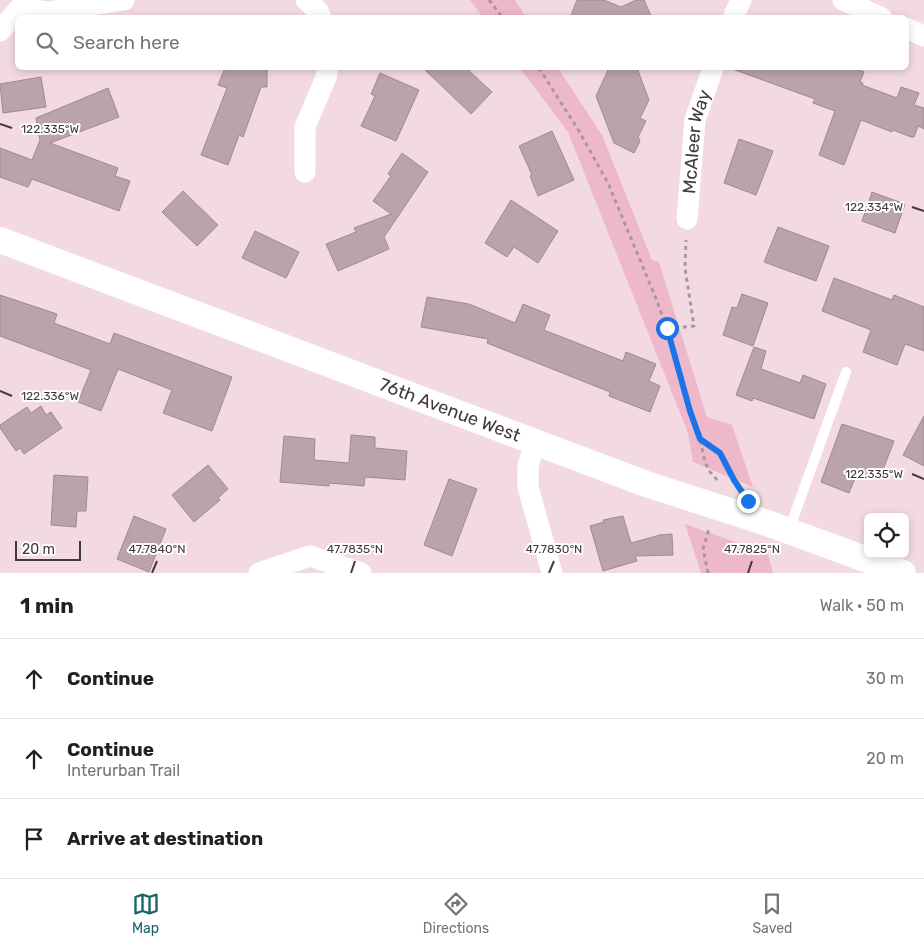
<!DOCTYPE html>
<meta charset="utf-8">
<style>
:root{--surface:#fff;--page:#f6f6f6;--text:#202124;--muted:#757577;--line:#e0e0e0;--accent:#17646d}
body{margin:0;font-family:Rubik,sans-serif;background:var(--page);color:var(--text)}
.controls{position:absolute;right:15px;bottom:15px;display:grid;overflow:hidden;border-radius:8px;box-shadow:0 2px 8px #0003}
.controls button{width:45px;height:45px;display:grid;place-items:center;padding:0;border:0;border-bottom:1px solid var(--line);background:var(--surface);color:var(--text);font:25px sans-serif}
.scale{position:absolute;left:15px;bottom:12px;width:66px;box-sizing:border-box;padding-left:5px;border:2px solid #42393c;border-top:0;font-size:14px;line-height:18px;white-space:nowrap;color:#42393c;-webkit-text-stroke:4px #fff;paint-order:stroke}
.stop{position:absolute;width:15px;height:15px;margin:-11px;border:4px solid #1a73e8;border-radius:50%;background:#fff}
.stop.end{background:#1a73e8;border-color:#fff;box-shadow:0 1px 5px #0008}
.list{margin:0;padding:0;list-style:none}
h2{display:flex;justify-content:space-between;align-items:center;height:65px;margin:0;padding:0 20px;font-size:21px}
h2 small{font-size:16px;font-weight:400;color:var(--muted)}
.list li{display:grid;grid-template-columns:32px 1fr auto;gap:15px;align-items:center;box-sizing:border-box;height:80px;padding:0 20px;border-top:1px solid var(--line)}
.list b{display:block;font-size:19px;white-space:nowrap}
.list p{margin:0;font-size:16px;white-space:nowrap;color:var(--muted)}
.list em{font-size:16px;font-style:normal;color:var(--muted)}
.icon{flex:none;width:28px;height:28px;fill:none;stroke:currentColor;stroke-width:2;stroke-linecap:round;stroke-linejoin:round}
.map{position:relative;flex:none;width:924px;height:573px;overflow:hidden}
.search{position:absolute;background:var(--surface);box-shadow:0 2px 8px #0003;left:15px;right:15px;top:15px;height:55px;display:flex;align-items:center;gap:12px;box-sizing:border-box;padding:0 18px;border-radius:8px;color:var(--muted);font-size:19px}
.sheet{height:305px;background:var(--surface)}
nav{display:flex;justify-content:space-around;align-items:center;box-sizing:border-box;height:70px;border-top:1px solid var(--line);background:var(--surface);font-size:14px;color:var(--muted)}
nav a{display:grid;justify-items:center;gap:2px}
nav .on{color:var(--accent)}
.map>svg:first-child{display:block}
.green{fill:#edb9ca}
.building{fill:#baa3aa;stroke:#a08990}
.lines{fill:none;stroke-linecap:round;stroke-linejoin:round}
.path{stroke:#a9979d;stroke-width:3;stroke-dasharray:4 4;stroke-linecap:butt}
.service{stroke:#fff;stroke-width:10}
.minor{stroke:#fff;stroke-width:21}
.tertiary{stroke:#fff;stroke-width:26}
.route{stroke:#1a73e8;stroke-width:6}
.ticks{fill:none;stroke:#42393c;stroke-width:2}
.labels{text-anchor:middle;stroke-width:4;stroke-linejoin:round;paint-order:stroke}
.street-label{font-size:18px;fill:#42393c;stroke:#fff}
.ticks-label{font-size:12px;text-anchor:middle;fill:#42393c;stroke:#fff;stroke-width:4;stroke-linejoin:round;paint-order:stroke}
</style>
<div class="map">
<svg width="924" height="573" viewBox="0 0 924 573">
<rect width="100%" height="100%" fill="#f3dae2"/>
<path class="green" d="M 470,0 L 515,0 L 526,17 L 483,17 Z
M 520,68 L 558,68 L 602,135 L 652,260 L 659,262 L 707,417 L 732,425 L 753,487 L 693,462 L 688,433 L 568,132 Z
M 685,524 L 768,554 L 773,573 L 701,573 Z"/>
<path class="building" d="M 577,0 L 604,0 L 621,7 L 636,0 L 644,0 L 652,18 L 570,18 Z
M 225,68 L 267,68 L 267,87 L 261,87 L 243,137 L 239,135 L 228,165 L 201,155 L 227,88 L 218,85 Z
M 423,68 L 466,68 L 492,92 L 471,114 Z
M 609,68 L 637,68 L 649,100 L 640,118 L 646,121 L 638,137 L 640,141 L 634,153 L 614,143 L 596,96 Z
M 735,68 L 853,68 L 864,72 L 860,82 L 863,83 L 862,85 L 897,98 L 901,87 L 919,93 L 914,105 L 924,108 L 924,129 L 918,126 L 914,137 L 911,137 L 893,130 L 892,132 L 861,120 L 844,165 L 819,155 L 835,111 L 813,103 L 815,99 L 735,70 Z
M 380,73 L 419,90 L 396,141 L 361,126 L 375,96 L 371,94 Z
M 41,77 L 46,107 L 3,113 L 0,84 Z
M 108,88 L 119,117 L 50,143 L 118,168 L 115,176 L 130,181 L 119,211 L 32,179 L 28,187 L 0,177 L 0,148 L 32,160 L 40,140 L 36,118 Z
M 552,131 L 574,180 L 538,196 L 530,176 L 532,175 L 519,146 Z
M 739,139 L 773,151 L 756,195 L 724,183 Z
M 402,153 L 428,172 L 384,237 L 389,249 L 338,271 L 326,244 L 356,232 L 354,228 L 391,214 L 373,201 L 391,176 L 388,174 Z
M 183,191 L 218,225 L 197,246 L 162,212 Z
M 872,192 L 905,204 L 895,233 L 862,221 Z
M 511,200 L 558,231 L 538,263 L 514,247 L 507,257 L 485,243 Z
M 778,227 L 829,246 L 816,281 L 764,262 Z
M 255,231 L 299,252 L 286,278 L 242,258 Z
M 834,278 L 892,300 L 894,295 L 924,307 L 924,351 L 905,344 L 897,365 L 863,352 L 871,330 L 822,311 Z
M 742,294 L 768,303 L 753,346 L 723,335 L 732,307 L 737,308 Z
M 0,295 L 57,314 L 54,323 L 110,344 L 114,333 L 232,377 L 212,431 L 163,413 L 172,390 L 118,369 L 101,411 L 78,402 L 91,370 L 0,336 Z
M 427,297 L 469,304 L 515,323 L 523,304 L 550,315 L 544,330 L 623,361 L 626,352 L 656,364 L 649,381 L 660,386 L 650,412 L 609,396 L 610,392 L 487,343 L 488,339 L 421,327 Z
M 754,347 L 766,351 L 761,369 L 800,383 L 803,375 L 826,384 L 814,419 L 753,398 L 752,401 L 736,395 Z
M 41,406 L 46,415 L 51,412 L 62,428 L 24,454 L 20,448 L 16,451 L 0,428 L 0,425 L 27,407 L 31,413 Z
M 924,416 L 924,466 L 903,455 Z
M 842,424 L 894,441 L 879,480 L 858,471 L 849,493 L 821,482 Z
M 351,435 L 375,437 L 375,448 L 407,451 L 405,480 L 365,477 L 364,486 L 329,483 L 329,486 L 280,482 L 284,436 L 315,439 L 314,460 L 349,463 Z
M 208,465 L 228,489 L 218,498 L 220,500 L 194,522 L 172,495 Z
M 54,475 L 88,477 L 86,511 L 77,511 L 76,527 L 51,525 Z
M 449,479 L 477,489 L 452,556 L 424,545 Z
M 134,516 L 166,529 L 149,572 L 117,559 Z
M 623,516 L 631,543 L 660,535 L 672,534 L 673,555 L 635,556 L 637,561 L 603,571 L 590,526 L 604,522 L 603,520 Z"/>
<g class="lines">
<path class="path" d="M 489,0 L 503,18
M 539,68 L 579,131 L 608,183 L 657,301 L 667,329 L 690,411 L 700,439 L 705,462 L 710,472 L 719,482
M 667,329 L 694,326 L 685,268 L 686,240
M 700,439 L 720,453 L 739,488
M 708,573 L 703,549 L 709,529"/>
<path class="service" d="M 789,530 L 846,372"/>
<g class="minor">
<path d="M 306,0 L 318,11 L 321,18"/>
<path d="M 843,0 L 882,18"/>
<path d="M 733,18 L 741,0"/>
<path d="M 906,28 L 924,36"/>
<path d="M 0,31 L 20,8 L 48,12 L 124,0"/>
<path d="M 305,172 L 305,127 L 327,75 L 327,68"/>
<path id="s1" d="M 687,219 L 695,120 L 713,68"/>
<path d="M 535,442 L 528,466 L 528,487 L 552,573"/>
<path d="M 259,573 L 310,556 L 361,573"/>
</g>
<path class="tertiary" id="s2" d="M 0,240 L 646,484 L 767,523 L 903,573"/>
</g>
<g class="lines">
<path class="route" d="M 667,328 L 690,411 L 700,439 L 720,453 L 734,480 L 748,501"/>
</g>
<path class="ticks" d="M 0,124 L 12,128M 912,207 L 924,211M 0,391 L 12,396M 912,474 L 924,479M 152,573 L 157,561M 351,573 L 355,561M 549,573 L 554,561M 748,573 L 752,561"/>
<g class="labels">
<g class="street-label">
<text dy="6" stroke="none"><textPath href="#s1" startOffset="78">McAleer Way</textPath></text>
<text dy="6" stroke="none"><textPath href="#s2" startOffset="481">76th Avenue West</textPath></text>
</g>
</g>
<g class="ticks-label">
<text x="50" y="133">122.335°W</text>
<text x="874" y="211">122.334°W</text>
<text x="50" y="400">122.336°W</text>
<text x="874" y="478">122.335°W</text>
<text x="157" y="553">47.7840°N</text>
<text x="355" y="553">47.7835°N</text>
<text x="554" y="553">47.7830°N</text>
<text x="752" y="553">47.7825°N</text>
</g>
</svg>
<div class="controls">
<button><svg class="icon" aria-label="locate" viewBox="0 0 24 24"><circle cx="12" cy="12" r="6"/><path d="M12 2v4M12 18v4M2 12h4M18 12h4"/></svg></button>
</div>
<div class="scale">20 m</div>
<div class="stop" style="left:667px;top:328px"></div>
<div class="stop end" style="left:748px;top:501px"></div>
<div class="search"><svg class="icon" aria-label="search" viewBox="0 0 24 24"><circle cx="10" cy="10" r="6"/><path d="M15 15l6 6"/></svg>Search here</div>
</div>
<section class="sheet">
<h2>1 min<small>Walk · 50 m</small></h2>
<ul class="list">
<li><svg class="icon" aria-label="ahead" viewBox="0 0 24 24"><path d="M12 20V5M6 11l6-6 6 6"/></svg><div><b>Continue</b></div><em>30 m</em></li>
<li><svg class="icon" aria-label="ahead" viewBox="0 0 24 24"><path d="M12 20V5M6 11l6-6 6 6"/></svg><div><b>Continue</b><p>Interurban Trail</p></div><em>20 m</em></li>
<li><svg class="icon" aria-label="arrive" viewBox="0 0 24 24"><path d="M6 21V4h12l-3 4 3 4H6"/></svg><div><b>Arrive at destination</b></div></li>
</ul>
</section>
<nav>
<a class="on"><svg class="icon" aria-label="map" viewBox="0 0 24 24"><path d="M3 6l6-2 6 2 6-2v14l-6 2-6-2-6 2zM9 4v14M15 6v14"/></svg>Map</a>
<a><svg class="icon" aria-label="directions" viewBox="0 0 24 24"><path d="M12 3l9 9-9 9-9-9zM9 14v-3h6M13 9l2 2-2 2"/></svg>Directions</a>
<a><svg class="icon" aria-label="saved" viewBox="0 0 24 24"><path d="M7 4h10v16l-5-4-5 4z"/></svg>Saved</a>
</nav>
